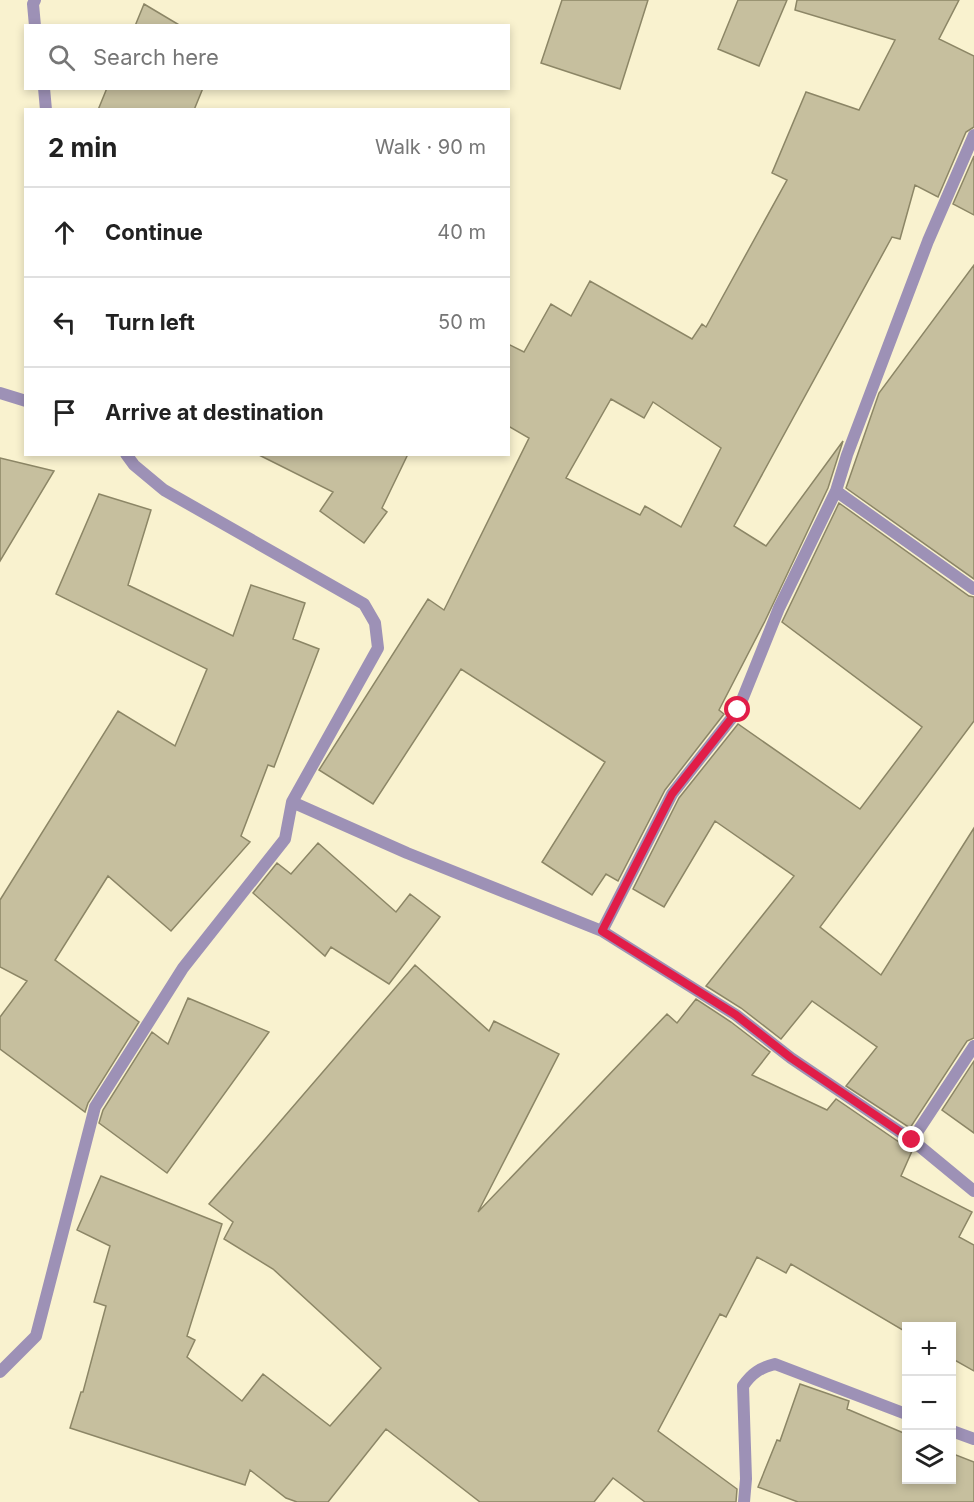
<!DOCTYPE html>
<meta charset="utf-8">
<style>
:root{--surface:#fff;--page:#f6f6f6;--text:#222;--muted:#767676;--line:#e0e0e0}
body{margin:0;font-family:Inter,sans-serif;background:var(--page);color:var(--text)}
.controls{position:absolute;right:18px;bottom:18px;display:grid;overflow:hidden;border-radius:0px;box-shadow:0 3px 9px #0003}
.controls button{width:54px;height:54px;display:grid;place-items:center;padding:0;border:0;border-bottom:2px solid var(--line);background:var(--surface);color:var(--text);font:30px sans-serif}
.stop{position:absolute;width:18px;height:18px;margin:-14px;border:4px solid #e11d48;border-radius:50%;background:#fff}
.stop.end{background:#e11d48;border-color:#fff;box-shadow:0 2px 6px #0008}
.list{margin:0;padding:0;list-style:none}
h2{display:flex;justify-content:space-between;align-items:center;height:78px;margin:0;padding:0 24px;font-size:26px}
h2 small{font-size:20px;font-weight:400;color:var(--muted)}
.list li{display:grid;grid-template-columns:39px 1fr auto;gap:18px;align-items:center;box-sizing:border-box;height:90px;padding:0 24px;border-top:2px solid var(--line)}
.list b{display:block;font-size:22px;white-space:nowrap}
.list em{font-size:20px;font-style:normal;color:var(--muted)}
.icon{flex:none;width:33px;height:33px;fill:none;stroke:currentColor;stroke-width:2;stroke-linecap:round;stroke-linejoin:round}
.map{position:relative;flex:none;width:974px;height:1502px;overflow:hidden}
.search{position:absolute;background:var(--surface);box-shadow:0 3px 9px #0003;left:24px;top:24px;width:486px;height:66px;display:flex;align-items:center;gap:15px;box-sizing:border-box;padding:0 21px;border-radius:0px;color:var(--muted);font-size:22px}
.panel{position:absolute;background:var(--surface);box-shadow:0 3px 9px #0003;left:24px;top:108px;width:486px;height:348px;border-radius:0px}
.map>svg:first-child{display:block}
.building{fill:#c6bf9e;stroke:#8c8666;stroke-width:1.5;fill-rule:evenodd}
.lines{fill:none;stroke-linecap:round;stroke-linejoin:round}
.street{stroke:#9d91b6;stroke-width:12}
.route{stroke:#e11d48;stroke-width:8}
</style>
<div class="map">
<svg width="974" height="1502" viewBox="0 0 974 1502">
<rect width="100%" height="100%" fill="#f9f2cf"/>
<path class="building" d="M 562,0 L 648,0 L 620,89 L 541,63 Z
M 738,0 L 787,0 L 759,66 L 718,49 Z
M 797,0 L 959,0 L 939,39 L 974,56 L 974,127 L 966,132 L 938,197 L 915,185 L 900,239 L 892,237 L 734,526 L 766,546 L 843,441 L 828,488 L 765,621 L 719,710 L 724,714 L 665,790 L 618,881 L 606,874 L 592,895 L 542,862 L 605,762 L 461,669 L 373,804 L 319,770 L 428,599 L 444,610 L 529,438 L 508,426 L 508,344 L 524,352 L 551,304 L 571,316 L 590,281 L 692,339 L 702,324 L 706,327 L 787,180 L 772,173 L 806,92 L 859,110 L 895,40 L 795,10 ZM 611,399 L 644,418 L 653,402 L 721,448 L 681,527 L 645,506 L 640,515 L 566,478 Z
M 144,4 L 181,26 L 135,26 Z
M 107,88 L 203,88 L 194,110 L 98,110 Z
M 974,156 L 974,215 L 953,204 Z
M 974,265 L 974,579 L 846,488 L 879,393 Z
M 257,454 L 408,454 L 382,508 L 387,512 L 364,543 L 320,511 L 333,492 Z
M 0,458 L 54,471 L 0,561 Z
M 99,494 L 151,510 L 128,585 L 233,636 L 251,585 L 305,603 L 293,639 L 319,649 L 274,767 L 268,765 L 241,836 L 250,842 L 171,931 L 108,876 L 55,960 L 139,1022 L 88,1103 L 85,1112 L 0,1049 L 0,1017 L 27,981 L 0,967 L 0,900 L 118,711 L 175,746 L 207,669 L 56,594 Z
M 839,503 L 969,596 L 974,597 L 974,721 L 820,927 L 881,975 L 974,828 L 974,1038 L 967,1041 L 910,1128 L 846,1086 L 877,1047 L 812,1001 L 781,1039 L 741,1008 L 706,986 L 794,876 L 715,821 L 664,907 L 633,889 L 679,798 L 738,724 L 860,809 L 922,727 L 782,622 Z
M 318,843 L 396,912 L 410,894 L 440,917 L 389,984 L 331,947 L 325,956 L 253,893 L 277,863 L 291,874 Z
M 415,965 L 489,1031 L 494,1021 L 559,1054 L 478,1212 L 667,1014 L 677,1023 L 696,999 L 731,1022 L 770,1052 L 752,1075 L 827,1110 L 836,1099 L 912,1151 L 901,1176 L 972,1212 L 959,1237 L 974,1245 L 974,1371 L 951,1358 L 951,1326 L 906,1326 L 906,1332 L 791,1264 L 786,1273 L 757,1257 L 726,1317 L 720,1314 L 658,1431 L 737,1489 L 736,1502 L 645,1502 L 613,1478 L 594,1502 L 480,1502 L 386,1429 L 328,1502 L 297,1502 L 286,1498 L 250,1470 L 245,1485 L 70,1428 L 81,1392 L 83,1392 L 106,1306 L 94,1302 L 110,1246 L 77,1230 L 101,1176 L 222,1224 L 187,1336 L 195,1340 L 187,1357 L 242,1401 L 263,1374 L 330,1426 L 381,1368 L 273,1269 L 224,1239 L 233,1222 L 209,1204 Z
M 188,998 L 269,1032 L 167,1173 L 99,1123 L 103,1110 L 152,1032 L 168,1044 Z
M 974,1061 L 974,1133 L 942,1110 Z
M 800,1384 L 849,1401 L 847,1409 L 906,1434 L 906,1479 L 951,1479 L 951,1453 L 974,1462 L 974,1502 L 798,1502 L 758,1487 L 777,1440 L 780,1441 Z"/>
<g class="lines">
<path class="street" d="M 35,0 L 33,4 L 35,26
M 44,88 L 46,110
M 0,393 L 26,401
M 126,454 L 134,465 L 164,490 L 364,604 L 375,623 L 378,648 L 292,802
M 836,491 L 974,589
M 602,931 L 672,794 L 738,710 L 779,608 L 836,491 L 847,455 L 928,241 L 974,135
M 912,1140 L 974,1046
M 0,1372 L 36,1336 L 95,1107 L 183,968 L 285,839 L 292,802 L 407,853 L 602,931 L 736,1015 L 791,1058 L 912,1140 L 974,1191
M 952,1431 L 974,1439
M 744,1502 L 746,1479 L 743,1386 C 752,1373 760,1368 775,1364 L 906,1414"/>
</g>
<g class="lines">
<path class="route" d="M 738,710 L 672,794 L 602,931 L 736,1015 L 791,1058 L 912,1140"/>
</g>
</svg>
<div class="controls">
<button>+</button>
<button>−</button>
<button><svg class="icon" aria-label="layers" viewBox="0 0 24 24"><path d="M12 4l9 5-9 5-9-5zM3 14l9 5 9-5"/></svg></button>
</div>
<div class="stop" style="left:738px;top:710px"></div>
<div class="stop end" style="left:912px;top:1140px"></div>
<div class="search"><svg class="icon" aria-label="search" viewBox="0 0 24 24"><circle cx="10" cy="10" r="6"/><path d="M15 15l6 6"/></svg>Search here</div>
<section class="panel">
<h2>2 min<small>Walk · 90 m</small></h2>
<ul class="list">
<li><svg class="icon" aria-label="ahead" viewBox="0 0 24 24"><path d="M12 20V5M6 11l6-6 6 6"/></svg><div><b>Continue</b></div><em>40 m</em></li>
<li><svg class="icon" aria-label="left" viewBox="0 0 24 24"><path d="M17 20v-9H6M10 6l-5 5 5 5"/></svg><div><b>Turn left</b></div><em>50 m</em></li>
<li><svg class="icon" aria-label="arrive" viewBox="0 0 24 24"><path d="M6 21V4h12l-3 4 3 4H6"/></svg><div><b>Arrive at destination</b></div></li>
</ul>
</section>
</div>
